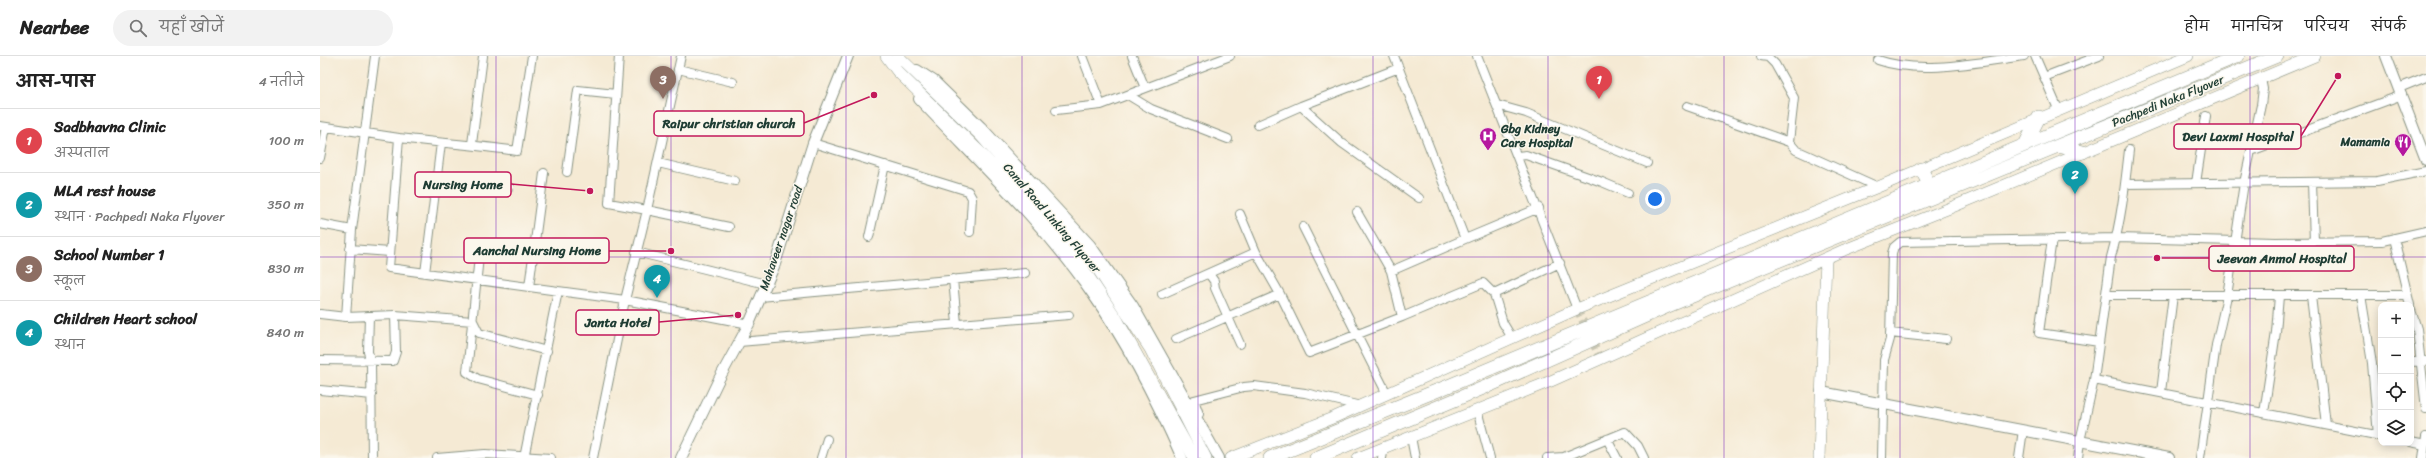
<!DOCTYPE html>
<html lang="hi">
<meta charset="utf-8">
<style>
:root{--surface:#fff;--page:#f2f2f2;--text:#222;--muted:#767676;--line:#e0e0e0;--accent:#b5179e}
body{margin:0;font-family:Sriracha,"Playpen Sans Deva",sans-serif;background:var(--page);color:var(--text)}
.controls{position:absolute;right:12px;bottom:12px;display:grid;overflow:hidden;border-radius:8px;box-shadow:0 2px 10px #0003}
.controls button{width:36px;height:36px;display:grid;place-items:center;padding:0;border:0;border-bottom:1px solid var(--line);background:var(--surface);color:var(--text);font:20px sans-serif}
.you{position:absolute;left:1335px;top:143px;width:14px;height:14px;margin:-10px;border:3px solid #fff;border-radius:50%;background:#1a73e8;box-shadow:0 0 0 6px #1a73e833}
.badge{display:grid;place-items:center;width:26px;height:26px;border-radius:50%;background:var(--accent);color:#fff;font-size:13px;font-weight:700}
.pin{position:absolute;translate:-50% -33px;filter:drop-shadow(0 1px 2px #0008)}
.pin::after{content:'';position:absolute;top:21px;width:14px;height:12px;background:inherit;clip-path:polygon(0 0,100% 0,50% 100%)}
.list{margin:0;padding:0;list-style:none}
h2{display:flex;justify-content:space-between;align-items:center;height:52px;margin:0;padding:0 16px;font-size:17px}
h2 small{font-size:13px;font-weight:400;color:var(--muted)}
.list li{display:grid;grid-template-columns:26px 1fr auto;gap:12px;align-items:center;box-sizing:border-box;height:64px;padding:0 16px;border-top:1px solid var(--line)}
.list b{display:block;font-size:15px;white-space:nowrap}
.list p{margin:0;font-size:13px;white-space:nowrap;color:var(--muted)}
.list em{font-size:13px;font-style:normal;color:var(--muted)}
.icon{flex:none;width:22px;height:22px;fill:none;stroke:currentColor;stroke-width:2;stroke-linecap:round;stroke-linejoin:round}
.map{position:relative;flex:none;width:2106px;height:402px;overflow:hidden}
header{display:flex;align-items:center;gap:24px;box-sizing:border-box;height:56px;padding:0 20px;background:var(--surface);border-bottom:1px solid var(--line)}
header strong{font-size:19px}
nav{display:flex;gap:22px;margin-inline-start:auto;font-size:14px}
.search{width:280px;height:36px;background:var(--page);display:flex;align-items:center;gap:10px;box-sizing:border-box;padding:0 14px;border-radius:22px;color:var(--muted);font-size:15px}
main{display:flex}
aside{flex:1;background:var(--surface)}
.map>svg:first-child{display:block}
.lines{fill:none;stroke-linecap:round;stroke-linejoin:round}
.minor-tunnel{stroke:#cac7b4;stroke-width:8;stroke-dasharray:8 4;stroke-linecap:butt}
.minor-casing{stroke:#8a9484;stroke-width:10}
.tertiary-casing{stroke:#8a9484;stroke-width:12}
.secondary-casing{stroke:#8a9484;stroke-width:12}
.trunk-casing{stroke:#8a9484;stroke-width:14}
.minor{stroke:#fff;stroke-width:8}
.tertiary{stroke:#fff;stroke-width:10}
.secondary{stroke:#fff;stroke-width:11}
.trunk{stroke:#fff;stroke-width:13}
.grid{fill:none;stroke:#7b2cbf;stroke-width:1;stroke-opacity:0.55}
.labels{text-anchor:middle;stroke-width:3;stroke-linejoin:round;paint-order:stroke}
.street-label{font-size:12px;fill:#1f3d34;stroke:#fbf7ec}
.poi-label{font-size:12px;font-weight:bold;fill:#1f3d34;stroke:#fbf7ec;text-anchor:start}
.leader{fill:none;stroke:#c2185b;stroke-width:1.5}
.callout-dot{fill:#c2185b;stroke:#fbf7ec;stroke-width:1.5}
.callout{fill:#fbf7ec;stroke:#c2185b;stroke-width:1.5}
.callout-label{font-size:13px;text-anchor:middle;font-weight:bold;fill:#1f3d34}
</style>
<header>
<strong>Nearbee</strong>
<div class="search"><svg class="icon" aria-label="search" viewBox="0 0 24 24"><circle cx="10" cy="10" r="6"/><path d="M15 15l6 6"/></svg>यहाँ खोजें</div>
<nav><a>होम</a><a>मानचित्र</a><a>परिचय</a><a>संपर्क</a></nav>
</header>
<main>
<aside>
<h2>आस-पास<small>4 नतीजे</small></h2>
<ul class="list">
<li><span class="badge" style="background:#e0444e">1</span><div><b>Sadbhavna Clinic</b><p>अस्पताल</p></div><em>100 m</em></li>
<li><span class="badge" style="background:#0f9aa8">2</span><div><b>MLA rest house</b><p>स्थान · Pachpedi Naka Flyover</p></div><em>350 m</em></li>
<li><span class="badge" style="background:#8d6e63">3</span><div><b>School Number 1</b><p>स्कूल</p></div><em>830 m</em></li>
<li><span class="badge" style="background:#0f9aa8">4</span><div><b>Children Heart school</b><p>स्थान</p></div><em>840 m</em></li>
</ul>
</aside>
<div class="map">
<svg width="2106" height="402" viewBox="0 0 2106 402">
<rect width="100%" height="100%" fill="#fbf7ec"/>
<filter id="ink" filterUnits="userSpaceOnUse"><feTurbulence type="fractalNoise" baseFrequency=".025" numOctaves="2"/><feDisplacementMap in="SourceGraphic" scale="8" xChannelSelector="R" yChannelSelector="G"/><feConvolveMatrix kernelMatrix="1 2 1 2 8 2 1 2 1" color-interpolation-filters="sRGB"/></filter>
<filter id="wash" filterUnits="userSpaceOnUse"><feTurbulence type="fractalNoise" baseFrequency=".012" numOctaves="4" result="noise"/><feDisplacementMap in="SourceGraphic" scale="16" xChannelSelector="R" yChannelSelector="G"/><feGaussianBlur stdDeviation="0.9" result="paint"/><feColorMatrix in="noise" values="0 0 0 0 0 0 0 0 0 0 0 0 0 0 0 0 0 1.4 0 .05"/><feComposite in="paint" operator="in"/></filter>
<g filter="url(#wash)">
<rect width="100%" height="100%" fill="#f5ead4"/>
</g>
<g filter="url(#ink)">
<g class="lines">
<path class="minor-tunnel" d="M 1257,253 L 1280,302"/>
<g class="minor-casing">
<path id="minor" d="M 299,0 L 289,147 L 327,154 L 305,244 L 429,268
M 361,0 L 327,154 L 409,171
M 762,0 L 781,49 L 910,0
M 812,0 L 825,32
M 1157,0 L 1257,253
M 1441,0 L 1448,1 L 1455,8 L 1474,42 L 1469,86
M 1715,0 L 1738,53
M 1558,4 C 1600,19 1660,6 1704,0
M 358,13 L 413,26
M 1724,21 L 1779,0
M 2079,32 L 2106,21
M 808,39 L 831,53 L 908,83
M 1177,49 L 1206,57 L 1327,107
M 981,50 L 1022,87 L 1099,142
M 1367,50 L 1469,86 L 1476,94 L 1558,131
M 736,54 L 781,49
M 938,69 L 981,50 L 1079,12
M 0,70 L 79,82 L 69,212 L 305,244 L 273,402
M 79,82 C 119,87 158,89 197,95 L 212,0
M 493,87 L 648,135 L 652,142 L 650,176
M 152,88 L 163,0
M 1931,95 L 2082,39
M 1198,100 L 1206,99 L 1282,126 L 1308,137
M 0,102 L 6,71
M 338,107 L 415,125
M 247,116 L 258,34 L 296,38
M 118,121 L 189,131
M 1992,126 L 1994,186
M 1876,127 L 1886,60
M 1805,128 L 2057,125 L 2106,115
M 1037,156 L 1071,215 L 1145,183 L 1074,0
M 920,158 L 936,196 L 960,238
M 0,168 L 32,174
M 983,171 L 1067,338
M 549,181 L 565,109
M 2074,182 L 2090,249
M 1145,183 L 1219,152
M 1732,183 L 1719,277 L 1779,286
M 160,191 L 147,316 L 158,323 L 218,339
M 30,193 L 70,196
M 316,196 L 446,228
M 105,217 L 121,87
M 889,218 L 894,225 L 895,232 L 920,288
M 633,223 L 637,268
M 209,231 L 224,117
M 842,238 L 936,196
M 1174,238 L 1240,207
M 1786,239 L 2087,239
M 2041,239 L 2052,307 L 2058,380
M 1991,240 L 2006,369
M 440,241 L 705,217
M 2091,254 L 2097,273 L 2106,353
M 0,258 L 26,261 L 75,259 L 153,265 L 159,277 L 227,295
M 49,260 L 48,296 L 51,305 L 52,402
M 26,261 L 32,174 L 55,0
M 1082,261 L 1163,227 L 1174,238 L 1183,267 L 1192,282
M 1570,277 L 1626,283
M 856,283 L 960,238 L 989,297 L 1082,261 L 1071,215
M 419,286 L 749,259
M 0,304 L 73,305 L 76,296 L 75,259
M 2091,306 L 2105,305
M 1774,324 L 2061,380
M 0,334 L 52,339
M 1841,336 L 1853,239
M 1157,354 L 1170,402
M 1944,357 L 1956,276 L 1959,240
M 879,358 L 874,344 L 924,331 L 934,330 L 985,337 L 1041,350
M 1091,381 L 1095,402
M 1287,383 L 1297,402
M 2091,386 L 2105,389
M 117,402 L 165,398 L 231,402
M 204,402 L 238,235
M 501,402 L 507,383
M 1062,402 L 1064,392
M 1227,402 L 1244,401 L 1305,376 L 1318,390 L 1324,402
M 1562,402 L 1564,304 L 1570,283 L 1572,197 L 1574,191 L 1580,186 L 1797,182 L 1956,186 L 2062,185 L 2106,175
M 1699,402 L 1703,374
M 1758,402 L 1760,385 L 1774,324 L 1791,201 C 1801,166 1805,130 1809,94
M 1880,402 L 1896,289 L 1907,240 L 1924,127 L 1941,49 L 1943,33 L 1941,23
M 2103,402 L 2106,381"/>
</g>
<g class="tertiary-casing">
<path id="tertiary" d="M 2066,0 L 2106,104
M 597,14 L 614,25 L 661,71 L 770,189 L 813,250 L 899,402
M 599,43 C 658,106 723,166 772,237 C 808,288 837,345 862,402
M 1501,336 L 1849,402
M 361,402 L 399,323 L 429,268 L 455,208 L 493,87 L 528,0"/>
</g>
<g class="secondary-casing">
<path id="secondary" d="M 566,0 L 577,15 L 660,96 L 736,179 L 763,212 L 797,263 L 874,402
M 578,0 L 661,80 L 775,209 L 830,293 L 886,402
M 911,402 L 1015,361 L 1257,253 L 1558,131 L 1868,0
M 1038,402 L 1231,325 L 1524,194 L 1630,152 L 1995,0
M 1499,402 L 1506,202"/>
</g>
<g class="trunk-casing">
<path id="trunk" d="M 1706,87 L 1719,61
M 1738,90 L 1763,96
M 1601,113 L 1609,128
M 950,402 L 1121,333 L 1918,0
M 996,402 L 1175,327 L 1348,250 L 1957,0"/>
</g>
<use href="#minor" class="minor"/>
<use href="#tertiary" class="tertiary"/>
<use href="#secondary" class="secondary"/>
<use href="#trunk" class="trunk"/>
</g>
</g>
<path class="grid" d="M 176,0 L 176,402M 351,0 L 351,402M 526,0 L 526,402M 702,0 L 702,402M 878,0 L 878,402M 1053,0 L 1053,402M 1228,0 L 1228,402M 1404,0 L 1404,402M 1580,0 L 1580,402M 1755,0 L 1755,402M 1930,0 L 1930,402M 0,201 L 2106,201"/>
<defs>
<g id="hospital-pin" transform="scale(0.9)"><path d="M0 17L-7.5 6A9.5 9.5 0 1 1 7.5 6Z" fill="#b5179e" stroke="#fbf7ec"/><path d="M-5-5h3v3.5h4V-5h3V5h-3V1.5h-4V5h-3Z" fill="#fff"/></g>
<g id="restaurant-pin" transform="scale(0.9)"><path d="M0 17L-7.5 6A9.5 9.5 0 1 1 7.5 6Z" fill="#b5179e" stroke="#fbf7ec"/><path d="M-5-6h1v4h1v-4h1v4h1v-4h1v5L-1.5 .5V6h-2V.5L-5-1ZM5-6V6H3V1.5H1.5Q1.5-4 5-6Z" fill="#fff"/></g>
</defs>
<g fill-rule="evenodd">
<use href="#hospital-pin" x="1168" y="80"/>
<use href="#restaurant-pin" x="2083" y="86"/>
</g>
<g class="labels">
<g class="street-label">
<text transform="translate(1848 45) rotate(-22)" y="4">Pachpedi Naka Flyover</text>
<text transform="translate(732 162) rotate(49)" y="4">Canal Road Linking Flyover</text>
<text transform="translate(461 182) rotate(-71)" y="4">Mahaveer nagar road</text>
</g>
<g class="poi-label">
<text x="1181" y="77">Gbg Kidney<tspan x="1181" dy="14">Care Hospital</tspan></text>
<text x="2070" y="90" text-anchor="end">Mamamia</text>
</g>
</g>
<path class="leader" d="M554 39L484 67M2018 20L1981 80M270 135L191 128M351 195L289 195M1837 202L1889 202M418 259L339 266"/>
<g class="callout-dot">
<circle cx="554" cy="39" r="4"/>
<circle cx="2018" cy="20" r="4"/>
<circle cx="270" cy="135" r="4"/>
<circle cx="351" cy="195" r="4"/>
<circle cx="1837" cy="202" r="4"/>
<circle cx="418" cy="259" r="4"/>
</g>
<g class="callout">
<rect x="334" y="55" width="150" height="25" rx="4"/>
<rect x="1854" y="68" width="127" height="25" rx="4"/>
<rect x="95" y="116" width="96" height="25" rx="4"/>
<rect x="144" y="182" width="145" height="25" rx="4"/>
<rect x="1889" y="190" width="145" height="25" rx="4"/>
<rect x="256" y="254" width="83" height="25" rx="4"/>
</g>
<g class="callout-label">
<text x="409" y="72">Raipur christian church</text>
<text x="1918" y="85">Devi Laxmi Hospital</text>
<text x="143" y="133">Nursing Home</text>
<text x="217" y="199">Aanchal Nursing Home</text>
<text x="1962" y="207">Jeevan Anmol Hospital</text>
<text x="298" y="271">Janta Hotel</text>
</g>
</svg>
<div class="controls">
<button>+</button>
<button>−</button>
<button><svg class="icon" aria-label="locate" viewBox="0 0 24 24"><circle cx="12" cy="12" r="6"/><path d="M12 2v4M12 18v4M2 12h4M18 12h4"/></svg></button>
<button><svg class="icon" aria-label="layers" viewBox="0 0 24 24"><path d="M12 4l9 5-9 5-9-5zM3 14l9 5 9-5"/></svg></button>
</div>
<div class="you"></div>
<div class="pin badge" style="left:1279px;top:43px;background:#e0444e">1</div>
<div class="pin badge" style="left:1755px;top:138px;background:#0f9aa8">2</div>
<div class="pin badge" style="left:343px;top:43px;background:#8d6e63">3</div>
<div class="pin badge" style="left:337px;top:242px;background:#0f9aa8">4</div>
</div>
</main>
